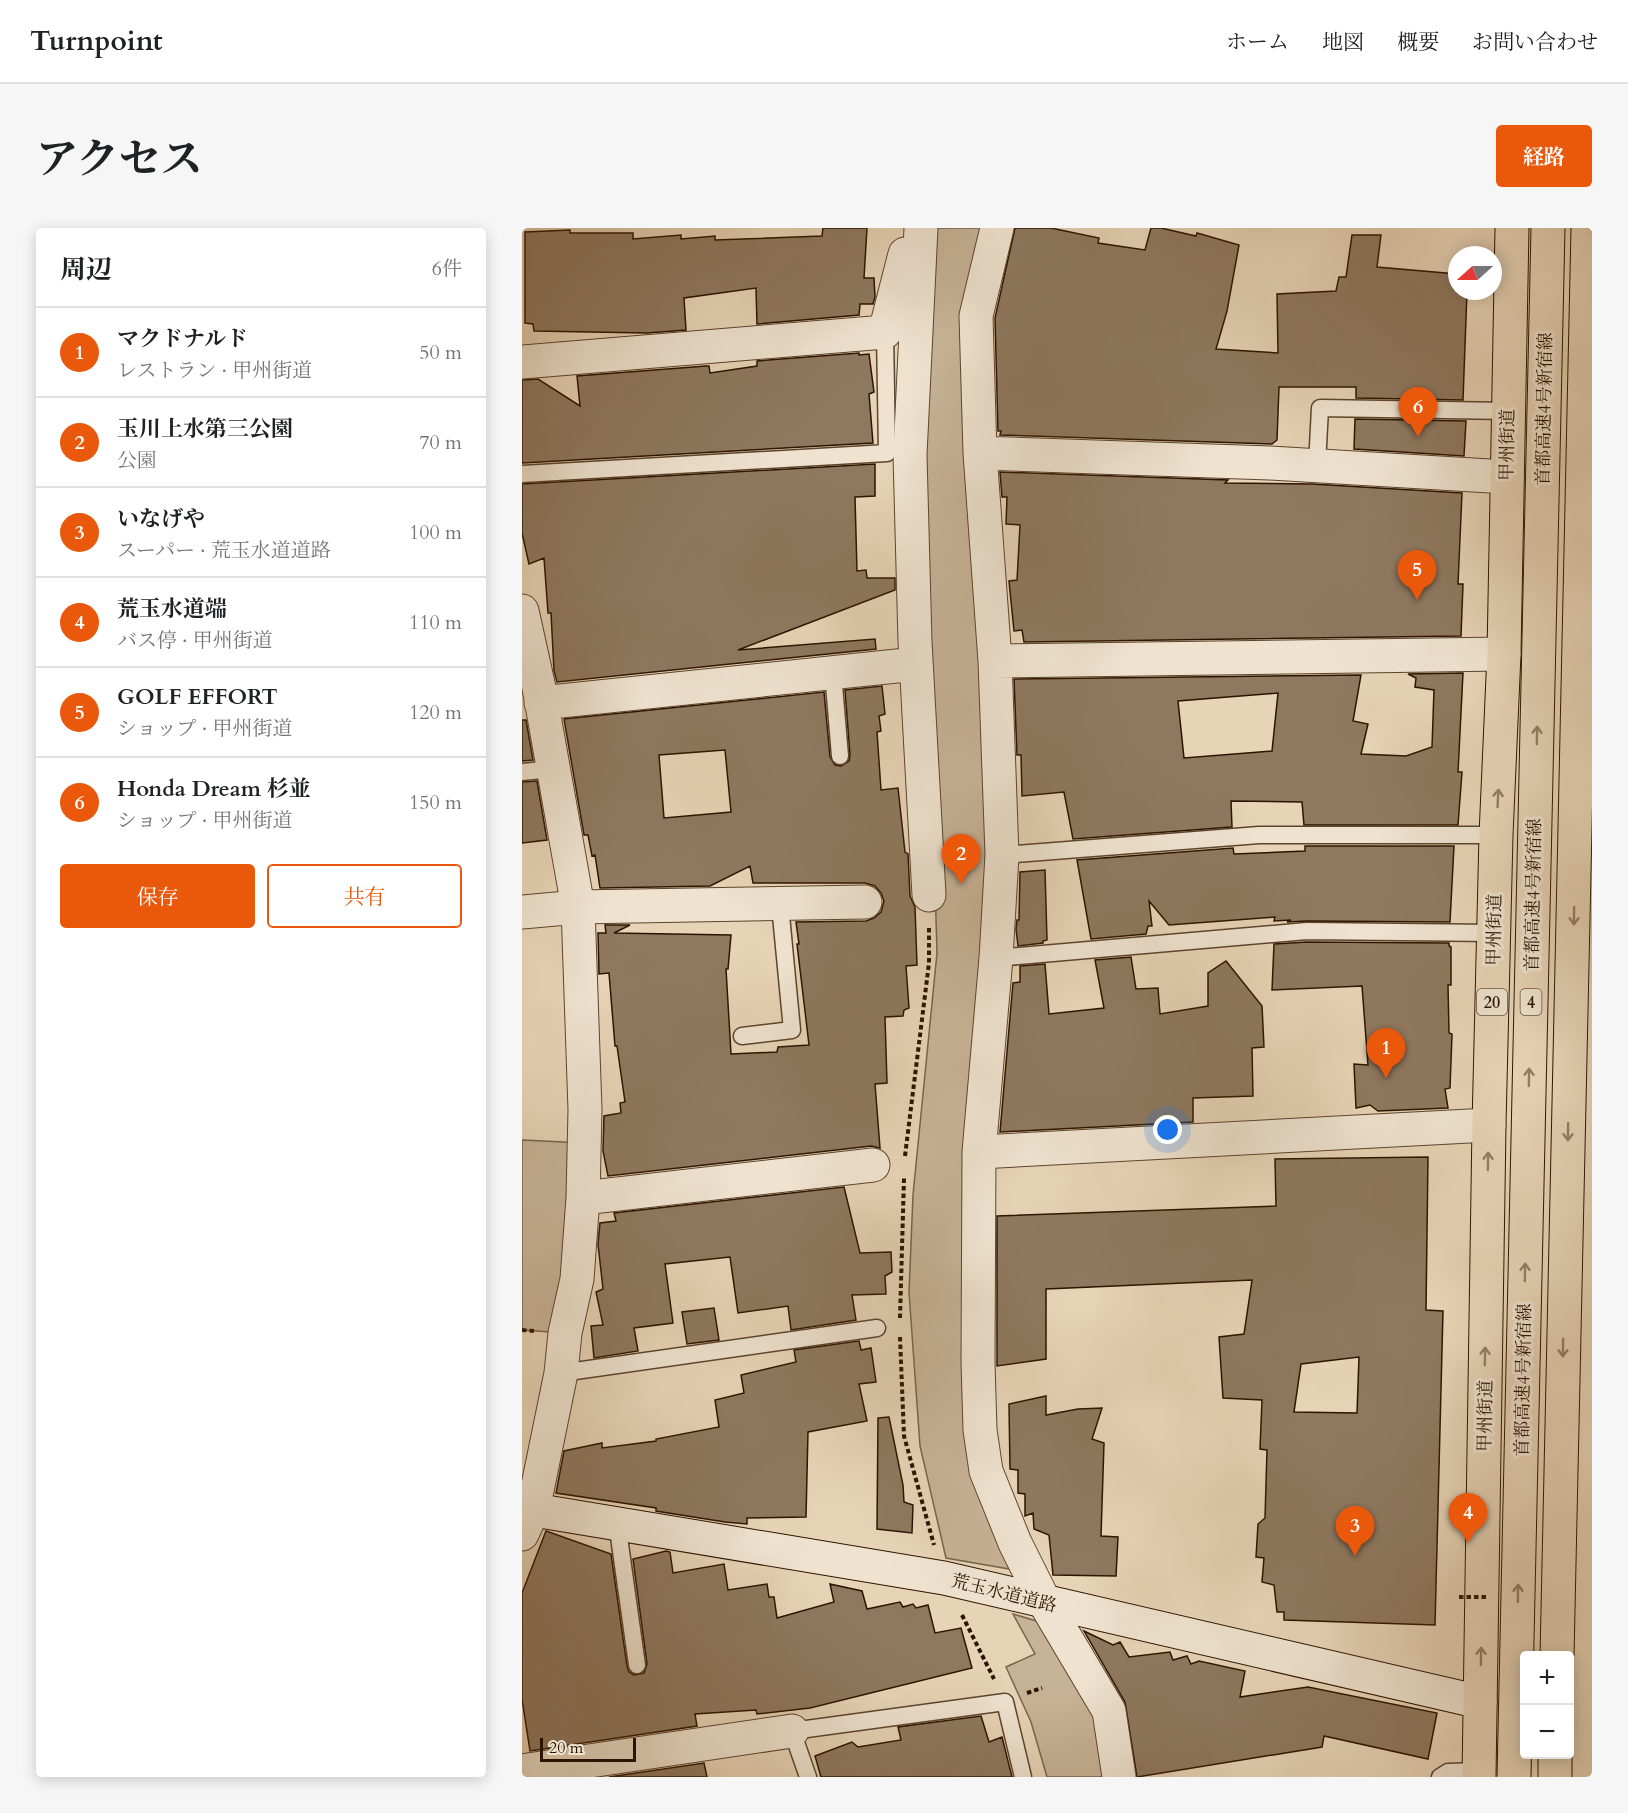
<!DOCTYPE html>
<html lang="ja">
<meta charset="utf-8">
<style>
:root{--surface:#fff;--page:#f6f6f6;--text:#202124;--muted:#757577;--line:#e0e0e0;--accent:#ea580c}
body{margin:0;font-family:Cardo,"Noto Serif JP",serif;background:var(--page);color:var(--text)}
.controls{position:absolute;right:18px;bottom:18px;display:grid;overflow:hidden;border-radius:6px;box-shadow:0 3px 15px #0003}
.controls button{width:54px;height:54px;display:grid;place-items:center;padding:0;border:0;border-bottom:2px solid var(--line);background:var(--surface);color:var(--text);font:30px sans-serif}
.compass{position:absolute;left:926px;top:18px;width:54px;height:54px;border-radius:50%;background:var(--surface);box-shadow:0 3px 15px #0003;rotate:249deg}
.scale{position:absolute;left:18px;bottom:15px;width:96px;box-sizing:border-box;padding-left:6px;border:3px solid #2d1400;border-top:0;font-size:16px;line-height:21px;white-space:nowrap;color:#2d1400;-webkit-text-stroke:4px #efe3d0;paint-order:stroke}
.you{position:absolute;left:646px;top:902px;width:21px;height:21px;margin:-15px;border:4px solid #fff;border-radius:50%;background:#1a73e8;box-shadow:0 0 0 9px #1a73e833}
.badge{display:grid;place-items:center;width:39px;height:39px;border-radius:50%;background:var(--accent);color:#fff;font-size:20px;font-weight:700}
.pin{position:absolute;translate:-50% -50px;filter:drop-shadow(0 2px 3px #0008)}
.pin::after{content:'';position:absolute;top:32px;width:21px;height:18px;background:inherit;clip-path:polygon(0 0,100% 0,50% 100%)}
.list{margin:0;padding:0;list-style:none}
h2{display:flex;justify-content:space-between;align-items:center;height:78px;margin:0;padding:0 24px;font-size:26px}
h2 small{font-size:20px;font-weight:400;color:var(--muted)}
.list li{display:grid;grid-template-columns:39px 1fr auto;gap:18px;align-items:center;box-sizing:border-box;height:90px;padding:0 24px;border-top:2px solid var(--line)}
.list b{display:block;font-size:22px;white-space:nowrap}
.list p{margin:0;font-size:20px;white-space:nowrap;color:var(--muted)}
.list em{font-size:20px;font-style:normal;color:var(--muted)}
.actions{display:flex;gap:12px;padding:18px 24px}
.actions a{flex:1;padding:14px 0;border:2px solid var(--accent);border-radius:6px;text-align:center;font-size:21px;color:var(--accent)}
.actions .main{background:var(--accent);color:#fff}
.map{position:relative;flex:none;width:1070px;height:1549px;overflow:hidden;border-radius:6px}
header{display:flex;align-items:center;gap:36px;box-sizing:border-box;height:84px;padding:0 30px;background:var(--surface);border-bottom:2px solid var(--line)}
header strong{font-size:28px}
nav{display:flex;gap:33px;margin-inline-start:auto;font-size:21px}
.intro{display:flex;align-items:center;justify-content:space-between;box-sizing:border-box;height:144px;padding:0 36px}
h1{margin:0;font-size:42px}
.button{padding:15px 27px;border-radius:6px;background:var(--accent);color:#fff;font-size:21px;font-weight:700}
main{display:flex;gap:36px;padding:0 36px}
aside{flex:1;background:var(--surface);border-radius:6px;box-shadow:0 3px 15px #0003}
.map>svg:first-child{display:block}
.green{fill:#c7b397;stroke:#7a644c;stroke-width:1.5}
.building{fill:#8e785f;stroke:#2d1400;stroke-width:1.5;fill-rule:evenodd}
.lines{fill:none;stroke-linecap:round;stroke-linejoin:round}
.lane-casing{stroke:#5c442e;stroke-width:19}
.street-casing{stroke:#5c442e;stroke-width:35}
.secondary-casing{stroke:#2d1400;stroke-width:35}
.highway-casing{stroke:#2d1400;stroke-width:35}
.path{stroke:#2d1400;stroke-width:4;stroke-dasharray:4.5 3;stroke-linecap:butt}
.lane{stroke:#efe3d0;stroke-width:16}
.street{stroke:#efe3d0;stroke-width:33}
.secondary{stroke:#efe3d0;stroke-width:33}
.highway{stroke:#e7d4b6;stroke-width:33}
.highway-bridge-casing{stroke:#2d1400;stroke-width:35;stroke-linecap:butt}
.path-bridge{stroke:#2d1400;stroke-width:4;stroke-dasharray:4.5 3;stroke-linecap:butt}
.highway-bridge{stroke:#e7d4b6;stroke-width:33}
.oneway{stroke:#937e64}
.labels{text-anchor:middle;stroke-width:6;stroke-linejoin:round;paint-order:stroke}
.shield{fill:#efe3d0;stroke:#67523e;stroke-width:1.5}
.shield-label{font-size:16px;font-weight:bold;fill:#2d1400}
.street-label{font-size:18px;fill:#2d1400;stroke:#efe3d0}
</style>
<header>
<strong>Turnpoint</strong>
<nav><a>ホーム</a><a>地図</a><a>概要</a><a>お問い合わせ</a></nav>
</header>
<div class="intro"><h1>アクセス</h1><a class="button">経路</a></div>
<main>
<aside>
<h2>周辺<small>6件</small></h2>
<ul class="list">
<li><span class="badge">1</span><div><b>マクドナルド</b><p>レストラン · 甲州街道</p></div><em>50 m</em></li>
<li><span class="badge">2</span><div><b>玉川上水第三公園</b><p>公園</p></div><em>70 m</em></li>
<li><span class="badge">3</span><div><b>いなげや</b><p>スーパー · 荒玉水道道路</p></div><em>100 m</em></li>
<li><span class="badge">4</span><div><b>荒玉水道端</b><p>バス停 · 甲州街道</p></div><em>110 m</em></li>
<li><span class="badge">5</span><div><b>GOLF EFFORT</b><p>ショップ · 甲州街道</p></div><em>120 m</em></li>
<li><span class="badge">6</span><div><b>Honda Dream 杉並</b><p>ショップ · 甲州街道</p></div><em>150 m</em></li>
</ul>
<div class="actions"><a class="main">保存</a><a>共有</a></div>
</aside>
<div class="map">
<svg width="1070" height="1549" viewBox="0 0 1070 1549">
<rect width="100%" height="100%" fill="#e7d4b6"/>
<filter id="stains"><feTurbulence type="fractalNoise" baseFrequency=".00333" numOctaves="4"/><feColorMatrix values="0 0 0 0 .2 0 0 0 0 .09 0 0 0 0 .02 0 0 0 .5 -.17"/></filter>
<radialGradient id="worn" r=".72"><stop offset=".6" stop-color="#630" stop-opacity="0"/><stop offset="1" stop-color="#630" stop-opacity=".3"/></radialGradient>
<path class="green" d="M 415,0 L 464,0 L 470,506 L 445,1019 L 493,1342 L 424,1330 L 398,1218 L 387,1064 L 391,967 L 415,725 L 411,587 L 392,268 Z
M 0,912 L 62,915 L 43,1105 L 0,1102 Z
M 491,1386 L 528,1397 L 576,1484 L 588,1549 L 525,1549 L 509,1494 L 484,1439 L 513,1426 Z"/>
<path class="building" d="M 301,0 L 345,0 L 342,50 L 352,50 L 353,69 L 351,76 L 338,76 L 337,87 L 235,96 L 234,60 L 162,70 L 164,102 L 125,105 L 12,103 L 11,96 L 3,95 L 3,4 L 48,2 L 48,5 L 111,5 L 111,11 L 159,7 L 159,11 L 193,8 L 193,12 L 300,8 Z
M 493,0 L 529,0 L 577,10 L 576,15 L 623,22 L 629,0 L 639,0 L 674,8 L 675,5 L 717,17 L 705,83 L 694,121 L 756,125 L 755,66 L 814,63 L 817,49 L 824,49 L 830,7 L 859,7 L 855,39 L 935,46 L 935,63 L 945,63 L 941,172 L 834,170 L 834,159 L 757,159 L 755,212 L 750,216 L 478,207 L 479,203 L 476,203 L 473,90 Z
M 337,125 L 337,127 L 347,126 L 352,164 L 347,166 L 351,215 L 0,235 L 0,152 L 16,151 L 58,178 L 55,148 L 184,138 L 187,138 L 188,145 L 235,138 L 235,133 Z
M 833,191 L 944,193 L 942,228 L 832,221 Z
M 353,236 L 353,268 L 333,269 L 335,343 L 344,342 L 345,350 L 373,350 L 373,362 L 216,422 L 353,411 L 354,421 L 35,454 L 32,443 L 29,385 L 26,385 L 22,330 L 7,336 L 0,305 L 0,256 Z
M 478,244 L 706,252 L 703,255 L 790,256 L 940,265 L 936,356 L 941,356 L 939,408 L 502,414 L 500,402 L 492,403 L 487,353 L 495,352 L 498,297 L 484,296 L 485,269 L 480,269 Z
M 941,445 L 936,544 L 940,544 L 936,597 L 782,597 L 780,574 L 709,573 L 710,599 L 551,611 L 542,564 L 500,568 L 499,527 L 495,527 L 492,451 L 839,447 L 831,493 L 846,496 L 839,526 L 884,528 L 910,519 L 912,462 L 893,459 L 894,450 L 886,446 ZM 756,465 L 750,523 L 662,530 L 656,473 Z
M 360,458 L 363,486 L 357,488 L 359,503 L 355,504 L 359,562 L 376,560 L 383,624 L 386,626 L 388,668 L 393,679 L 395,737 L 384,738 L 387,780 L 382,782 L 381,788 L 363,789 L 365,855 L 353,856 L 358,920 L 349,918 L 86,948 L 81,923 L 82,888 L 99,885 L 98,875 L 103,874 L 95,818 L 93,818 L 87,745 L 77,746 L 76,705 L 84,705 L 83,697 L 108,697 L 92,705 L 209,707 L 206,741 L 204,741 L 209,826 L 255,824 L 256,819 L 287,817 L 275,716 L 277,716 L 274,694 L 344,693 L 352,690 L 359,684 L 362,673 L 359,665 L 353,658 L 343,655 L 231,655 L 228,638 L 188,658 L 78,660 L 73,627 L 70,628 L 66,607 L 62,607 L 42,491 L 302,464 L 308,529 L 313,537 L 319,538 L 327,533 L 328,527 L 323,462 ZM 203,522 L 209,584 L 142,590 L 137,527 Z
M 0,492 L 4,492 L 11,532 L 0,533 Z
M 15,553 L 25,612 L 0,615 L 0,554 Z
M 783,618 L 932,618 L 928,694 L 785,693 L 765,694 L 769,692 L 752,693 L 753,689 L 647,697 L 627,673 L 630,698 L 626,698 L 624,706 L 569,711 L 555,632 L 711,620 L 712,626 L 783,623 Z
M 523,642 L 525,712 L 521,713 L 521,715 L 496,718 L 494,701 L 495,692 L 497,692 L 498,644 Z
M 785,714 L 927,715 L 927,718 L 929,719 L 929,757 L 926,757 L 927,805 L 930,806 L 928,860 L 923,861 L 926,880 L 856,883 L 848,877 L 834,880 L 832,836 L 846,837 L 840,758 L 750,762 L 752,716 Z
M 609,729 L 614,761 L 636,760 L 638,786 L 686,778 L 686,745 L 704,733 L 740,778 L 742,819 L 730,820 L 731,868 L 671,870 L 671,894 L 478,904 L 491,755 L 498,754 L 498,738 L 523,736 L 527,786 L 582,780 L 573,732 Z
M 906,929 L 904,1082 L 921,1083 L 913,1397 L 762,1392 L 762,1384 L 755,1384 L 752,1357 L 740,1354 L 742,1330 L 734,1329 L 736,1296 L 743,1290 L 745,1222 L 738,1221 L 740,1172 L 701,1170 L 697,1109 L 722,1106 L 730,1052 L 524,1061 L 524,1131 L 475,1138 L 475,988 L 754,978 L 753,931 ZM 837,1129 L 835,1185 L 772,1184 L 779,1136 Z
M 322,959 L 338,1025 L 369,1024 L 370,1044 L 363,1048 L 364,1066 L 330,1067 L 334,1092 L 269,1102 L 266,1078 L 216,1085 L 208,1029 L 143,1036 L 151,1095 L 112,1100 L 116,1123 L 72,1130 L 69,1098 L 81,1097 L 74,1064 L 81,1061 L 76,1016 L 78,995 L 94,993 L 92,985 Z
M 192,1080 L 197,1112 L 165,1116 L 160,1084 Z
M 337,1113 L 339,1122 L 349,1120 L 354,1154 L 337,1156 L 345,1193 L 286,1204 L 284,1289 L 225,1290 L 225,1296 L 203,1294 L 134,1283 L 134,1280 L 34,1265 L 42,1223 L 80,1215 L 80,1220 L 134,1213 L 134,1211 L 197,1199 L 193,1172 L 222,1165 L 219,1147 L 274,1134 L 272,1122 Z
M 524,1168 L 524,1187 L 556,1181 L 580,1180 L 570,1211 L 582,1215 L 579,1308 L 596,1309 L 594,1348 L 531,1347 L 527,1307 L 512,1301 L 511,1285 L 503,1288 L 503,1266 L 496,1265 L 496,1242 L 488,1241 L 487,1176 Z
M 367,1189 L 381,1257 L 382,1274 L 391,1277 L 390,1305 L 355,1301 L 356,1190 Z
M 24,1303 L 89,1326 L 105,1438 L 107,1444 L 112,1447 L 122,1445 L 125,1436 L 111,1331 L 144,1323 L 148,1324 L 151,1345 L 202,1336 L 206,1362 L 245,1356 L 247,1369 L 252,1369 L 255,1390 L 312,1374 L 308,1356 L 340,1363 L 345,1381 L 378,1374 L 381,1379 L 391,1376 L 394,1380 L 406,1377 L 413,1405 L 439,1400 L 450,1440 L 288,1480 L 235,1486 L 234,1482 L 173,1486 L 175,1498 L 8,1523 L 0,1471 L 0,1365 Z
M 562,1403 L 591,1417 L 598,1414 L 607,1429 L 648,1424 L 651,1432 L 665,1428 L 669,1436 L 677,1433 L 723,1443 L 718,1469 L 786,1459 L 915,1485 L 906,1531 L 802,1508 L 800,1519 L 615,1549 L 603,1474 Z
M 459,1488 L 467,1514 L 480,1509 L 490,1549 L 299,1549 L 293,1528 L 330,1514 L 336,1519 L 379,1512 L 376,1499 Z
M 182,1535 L 185,1549 L 87,1549 Z"/>
<g class="lines">
<g class="lane-casing">
<path id="lane" d="M 795,237 L 798,180 L 986,183
M 0,246 L 365,225 L 363,104
M 311,445 L 318,528
M 0,544 L 31,541
M 480,627 L 737,607 L 974,607
M 474,730 L 785,703 L 972,705
M 220,808 L 270,802 L 258,677
M 39,1145 L 355,1100
M 95,1295 L 115,1437
M 286,1549 L 270,1503 L 483,1474 L 501,1549
M 918,1549 L 926,1544 L 957,1543"/>
</g>
<g class="street-casing">
<path id="street" d="M 399,0 L 388,227 L 393,414 L 407,667
M 475,0 L 454,88 L 458,225 L 473,433 L 480,627 L 474,730 L 457,924 L 456,1134 L 458,1202 L 464,1243 L 493,1315 L 523,1375 L 587,1483 L 597,1549
M 0,134 L 363,104 L 383,26
M 458,225 L 748,235 L 985,249
M 0,383 L 17,460 L 56,679 L 63,882 L 61,970 L 55,1051 L 43,1105 L 39,1145 L 11,1282 L 0,1306
M 473,433 L 982,426
M 19,475 L 394,436
M 0,684 L 56,679 L 343,674
M 457,924 L 967,897
M 61,970 L 351,937
M 0,1543 L 270,1503"/>
</g>
<g class="secondary-casing">
<path id="secondary" d="M 0,1280 L 422,1350 L 958,1474"/>
</g>
<g class="highway-casing">
<path id="highway" d="M 957,1549 L 967,897 L 974,607 L 982,426 L 990,0
M 1033,1549 L 1033,1526"/>
</g>
<path class="path" d="M 383,928 L 407,735 L 407,697
M 378,1090 L 382,950
M 0,1102 L 12,1103
M 378,1109 L 382,1208 L 412,1317
M 440,1387 L 472,1451
M 505,1465 L 520,1460"/>
<use href="#lane" class="lane"/>
<use href="#street" class="street"/>
<use href="#secondary" class="secondary"/>
<use href="#highway" class="highway"/>
<g class="highway-bridge-casing">
<path id="highway-bridge" d="M 1035,1428 L 1066,0
M 992,1549 L 1026,0"/>
</g>
<path class="path-bridge" d="M 937,1369 L 964,1369"/>
<use href="#highway-bridge" class="highway-bridge"/>
</g>
<defs><path id="oneway-shaft" d="M-6 0H5M1.5-3L5.5 0L1.5 3" fill="none" stroke-width="1.6" stroke-linecap="round" stroke-linejoin="round" transform="scale(1.5)"/></defs>
<g class="oneway">
<use href="#oneway-shaft" transform="translate(1015 507) rotate(-89)"/>
<use href="#oneway-shaft" transform="translate(976 570) rotate(-87)"/>
<use href="#oneway-shaft" transform="translate(1052 688) rotate(91)"/>
<use href="#oneway-shaft" transform="translate(1007 849) rotate(-89)"/>
<use href="#oneway-shaft" transform="translate(1046 904) rotate(91)"/>
<use href="#oneway-shaft" transform="translate(966 933) rotate(-89)"/>
<use href="#oneway-shaft" transform="translate(1003 1044) rotate(-89)"/>
<use href="#oneway-shaft" transform="translate(1041 1120) rotate(91)"/>
<use href="#oneway-shaft" transform="translate(963 1128) rotate(-89)"/>
<use href="#oneway-shaft" transform="translate(996 1365) rotate(-89)"/>
<use href="#oneway-shaft" transform="translate(959 1428) rotate(-89)"/>
</g>
<g class="labels">
<g class="shield">
<rect x="955" y="761" width="30" height="26" rx="4.5"/>
<rect x="998.5" y="761" width="21" height="26" rx="4.5"/>
</g>
<g class="shield-label">
<text x="970" y="780">20</text>
<text x="1009" y="780">4</text>
</g>
<g class="street-label">
<text transform="translate(1022 181) rotate(-89)" y="6">首都高速4号新宿線</text>
<text transform="translate(985 217) rotate(-89)" y="6">甲州街道</text>
<text transform="translate(1011 667) rotate(-89)" y="6">首都高速4号新宿線</text>
<text transform="translate(972 702) rotate(-89)" y="6">甲州街道</text>
<text transform="translate(1001 1152) rotate(-89)" y="6">首都高速4号新宿線</text>
<text transform="translate(963 1188) rotate(-89)" y="6">甲州街道</text>
<text transform="translate(482 1365) rotate(14)" y="6">荒玉水道道路</text>
</g>
</g>
<rect width="100%" height="100%" filter="url(#stains)"/>
<rect width="100%" height="100%" fill="url(#worn)"/>
</svg>
<div class="controls">
<button>+</button>
<button>−</button>
</div>
<svg class="compass" viewBox="-18 -18 36 36"><path d="M0-13l5 13h-10z" fill="#e53935"/><path d="M0 13l5-13h-10z" fill="#757577"/></svg>
<div class="scale">20 m</div>
<div class="you"></div>
<div class="pin badge" style="left:864px;top:850px">1</div>
<div class="pin badge" style="left:439px;top:656px">2</div>
<div class="pin badge" style="left:833px;top:1328px">3</div>
<div class="pin badge" style="left:946px;top:1315px">4</div>
<div class="pin badge" style="left:895px;top:372px">5</div>
<div class="pin badge" style="left:896px;top:209px">6</div>
</div>
</main>
